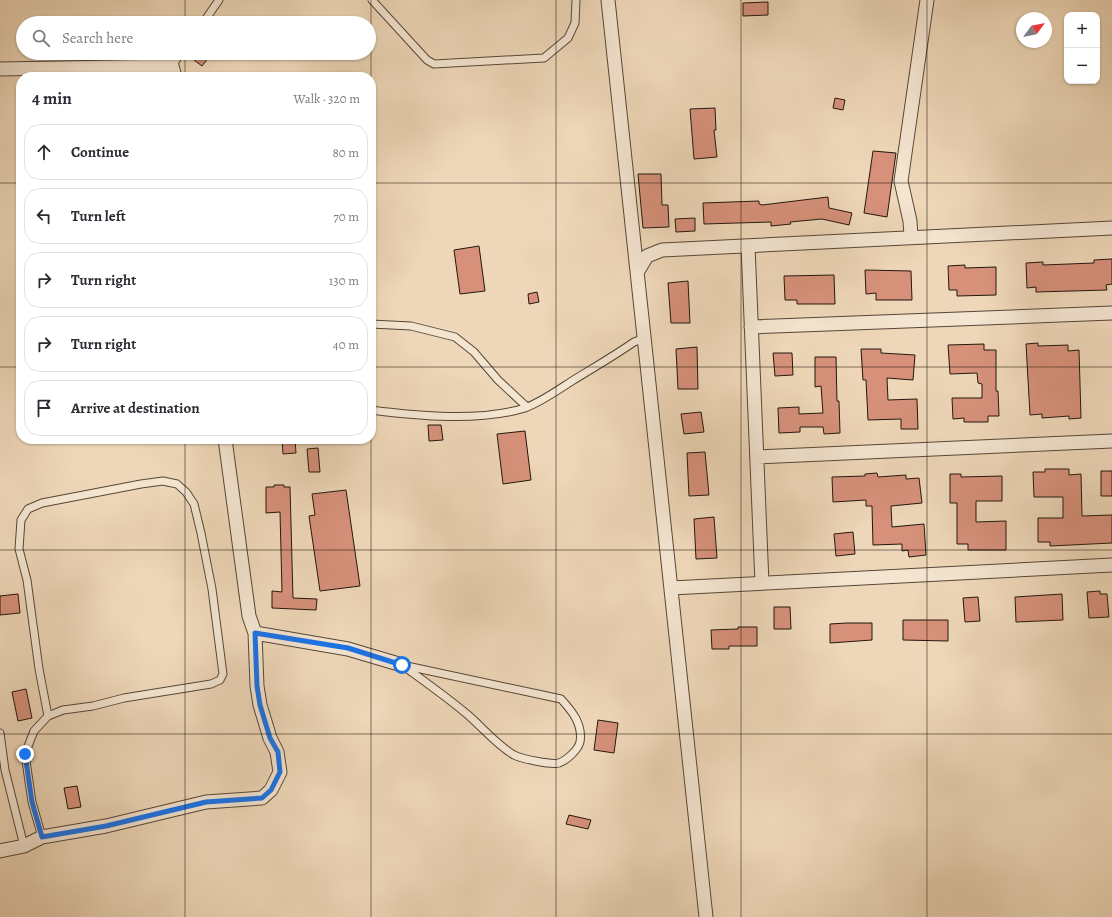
<!DOCTYPE html>
<meta charset="utf-8">
<style>
:root{--surface:#fff;--page:#f2f2f3;--text:#2b2b33;--muted:#7c7c81;--line:#e1e1e2}
body{margin:0;font-family:Alegreya,serif;background:var(--page);color:var(--text)}
.controls{position:absolute;right:12px;top:12px;display:grid;overflow:hidden;border-radius:8px;box-shadow:0 1px 3px #0004}
.controls button{width:36px;height:36px;display:grid;place-items:center;padding:0;border:0;border-bottom:1px solid var(--line);background:var(--surface);color:var(--text);font:20px sans-serif}
.compass{position:absolute;left:1016px;top:12px;width:36px;height:36px;border-radius:50%;background:var(--surface);box-shadow:0 1px 3px #0004;rotate:58deg}
.stop{position:absolute;width:12px;height:12px;margin:-9px;border:3px solid #1a73e8;border-radius:50%;background:#fff}
.stop.end{background:#1a73e8;border-color:#fff;box-shadow:0 1px 4px #0008}
.list{margin:0;padding:0;list-style:none}
h2{display:flex;justify-content:space-between;align-items:center;height:52px;margin:0;padding:0 16px;font-size:17px}
h2 small{font-size:13px;font-weight:400;color:var(--muted)}
.list li{display:grid;grid-template-columns:26px 1fr auto;gap:12px;align-items:center;box-sizing:border-box;height:56px;margin:0 8px 8px;padding:0 8px;border:1px solid var(--line);border-radius:16px}
.list b{display:block;font-size:15px;white-space:nowrap}
.list em{font-size:13px;font-style:normal;color:var(--muted)}
.icon{flex:none;width:22px;height:22px;fill:none;stroke:currentColor;stroke-width:2;stroke-linecap:round;stroke-linejoin:round}
.map{position:relative;flex:none;width:1112px;height:917px;overflow:hidden}
.search{position:absolute;background:var(--surface);box-shadow:0 1px 3px #0004;left:16px;top:16px;width:360px;height:44px;display:flex;align-items:center;gap:10px;box-sizing:border-box;padding:0 14px;border-radius:22px;color:var(--muted);font-size:15px}
.panel{position:absolute;background:var(--surface);box-shadow:0 1px 3px #0004;left:16px;top:72px;width:360px;height:372px;border-radius:16px}
.map>svg:first-child{display:block}
.building{fill:#d7917b;stroke:#23170c}
.lines{fill:none;stroke-linecap:round;stroke-linejoin:round}
.service-casing{stroke:#564737;stroke-width:9}
.minor-casing{stroke:#564737;stroke-width:15}
.service{stroke:#f4e5d1;stroke-width:7}
.minor{stroke:#f4e5d1;stroke-width:13}
.route{stroke:#1a73e8;stroke-width:5}
.grid{fill:none;stroke:#23170c;stroke-width:1;stroke-opacity:0.55}
</style>
<div class="map">
<svg width="1112" height="917" viewBox="0 0 1112 917">
<rect width="100%" height="100%" fill="#eed7b8"/>
<filter id="stains"><feTurbulence type="fractalNoise" baseFrequency=".005" numOctaves="4"/><feColorMatrix values="0 0 0 0 .2 0 0 0 0 .09 0 0 0 0 .02 0 0 0 .5 -.17"/></filter>
<radialGradient id="worn" r=".72"><stop offset=".6" stop-color="#630" stop-opacity="0"/><stop offset="1" stop-color="#630" stop-opacity=".3"/></radialGradient>
<path class="building" d="M 768,2 L 768,15 L 743,16 L 743,3 Z
M 199,53 L 203,53 L 209,57 L 202,66 L 194,60 Z
M 835,98 L 845,100 L 843,110 L 833,108 Z
M 715,108 L 716,130 L 714,130 L 717,157 L 694,159 L 690,109 Z
M 873,151 L 896,153 L 887,217 L 864,213 Z
M 638,174 L 661,174 L 662,205 L 668,205 L 669,227 L 643,228 Z
M 828,197 L 829,208 L 852,213 L 849,225 L 822,219 L 790,222 L 791,224 L 771,226 L 771,222 L 704,224 L 703,203 L 759,201 L 759,204 L 762,205 Z
M 695,218 L 695,231 L 676,232 L 675,219 Z
M 479,246 L 485,291 L 460,294 L 454,250 Z
M 1112,259 L 1112,284 L 1106,285 L 1107,290 L 1036,292 L 1036,287 L 1027,288 L 1026,263 L 1043,262 L 1043,265 L 1094,263 L 1094,260 Z
M 965,265 L 965,268 L 996,267 L 996,295 L 957,296 L 957,290 L 949,290 L 948,266 Z
M 865,270 L 911,271 L 912,300 L 876,300 L 876,293 L 866,294 Z
M 834,275 L 835,304 L 797,304 L 797,300 L 785,300 L 784,276 Z
M 688,281 L 690,323 L 671,323 L 668,283 Z
M 537,292 L 539,302 L 529,304 L 528,294 Z
M 1038,343 L 1038,346 L 1068,345 L 1068,351 L 1079,350 L 1081,418 L 1069,419 L 1069,416 L 1042,418 L 1042,414 L 1030,415 L 1026,344 Z
M 984,344 L 984,350 L 996,350 L 996,391 L 998,391 L 999,416 L 988,416 L 988,422 L 964,422 L 964,418 L 953,419 L 952,398 L 982,398 L 982,384 L 978,383 L 977,373 L 950,374 L 948,345 Z
M 697,347 L 698,389 L 678,389 L 676,349 Z
M 861,349 L 881,349 L 881,353 L 915,355 L 913,380 L 887,378 L 888,400 L 917,399 L 918,429 L 901,429 L 901,419 L 868,420 L 866,380 L 863,380 Z
M 773,353 L 792,353 L 793,375 L 775,376 Z
M 815,357 L 836,357 L 837,401 L 839,401 L 840,433 L 824,434 L 823,427 L 800,427 L 800,432 L 779,433 L 778,408 L 799,407 L 799,414 L 823,413 L 821,386 L 815,387 Z
M 701,412 L 704,432 L 684,434 L 681,414 Z
M 428,425 L 441,425 L 443,440 L 429,441 Z
M 525,431 L 531,480 L 503,484 L 497,434 Z
M 282,439 L 295,439 L 296,453 L 283,454 Z
M 318,448 L 320,472 L 309,472 L 307,449 Z
M 705,452 L 709,495 L 689,496 L 687,453 Z
M 1045,469 L 1069,469 L 1069,475 L 1081,474 L 1082,516 L 1112,515 L 1112,543 L 1050,546 L 1050,542 L 1038,542 L 1038,518 L 1063,518 L 1063,497 L 1034,497 L 1033,472 L 1045,472 Z
M 1101,471 L 1112,471 L 1112,496 L 1101,496 Z
M 877,473 L 878,477 L 906,475 L 906,479 L 919,478 L 922,503 L 891,506 L 892,527 L 924,524 L 926,555 L 909,557 L 908,550 L 902,551 L 902,544 L 873,545 L 872,506 L 866,506 L 866,500 L 833,502 L 832,477 L 865,476 L 865,474 Z
M 950,474 L 961,474 L 961,477 L 1002,476 L 1002,501 L 976,501 L 976,522 L 1006,521 L 1006,550 L 968,550 L 968,544 L 957,544 L 957,503 L 950,503 Z
M 274,485 L 284,485 L 284,487 L 290,487 L 293,598 L 317,599 L 316,610 L 272,608 L 272,591 L 282,592 L 280,512 L 266,513 L 266,487 L 274,487 Z
M 346,490 L 360,586 L 320,591 L 309,516 L 315,515 L 312,494 Z
M 714,517 L 717,558 L 696,559 L 694,519 Z
M 853,532 L 855,554 L 836,556 L 834,534 Z
M 1100,591 L 1100,594 L 1107,594 L 1109,617 L 1089,618 L 1087,592 Z
M 18,594 L 20,613 L 0,615 L 0,596 Z
M 1062,594 L 1063,620 L 1016,622 L 1015,597 Z
M 978,597 L 980,621 L 965,622 L 963,598 Z
M 774,607 L 790,607 L 791,629 L 774,629 Z
M 903,620 L 948,620 L 948,641 L 903,640 Z
M 847,623 L 872,623 L 872,640 L 830,643 L 830,624 Z
M 738,627 L 757,627 L 757,646 L 729,646 L 729,649 L 712,649 L 711,630 L 738,629 Z
M 26,689 L 32,718 L 18,721 L 12,692 Z
M 598,720 L 618,723 L 614,753 L 594,750 Z
M 77,786 L 81,807 L 68,809 L 64,788 Z
M 569,815 L 591,820 L 588,829 L 566,824 Z"/>
<g class="lines">
<g class="service-casing">
<path id="service" d="M 372,0 L 427,60 L 434,64 L 544,58 L 568,38 L 575,23 L 576,0
M 203,23 L 219,0
M 172,66 L 181,53
M 371,324 L 411,326 L 455,337 L 474,352 L 498,380 L 527,407
M 371,410 C 418,416 479,422 525,408 C 541,402 558,390 572,381 C 593,368 614,356 634,342 L 645,338
M 402,665 L 561,699 C 572,711 583,724 580,742 C 578,750 567,760 559,763 C 551,765 522,759 514,755 C 497,745 483,728 468,715 C 447,697 424,681 402,665 Z
M 0,733 L 5,770 L 24,846
M 42,837 L 32,802 L 25,754 L 34,731 L 48,716 L 63,710 L 93,706 L 124,698 L 211,684 L 220,680 L 223,674 L 212,589 L 201,533 L 194,504 L 186,492 L 177,484 L 163,481 L 141,484 L 42,503 L 28,509 L 21,520 L 19,549 L 27,580 L 39,669 L 48,716"/>
</g>
<g class="minor-casing">
<path id="minor" d="M 608,0 L 706,917
M 0,69 L 172,66 L 175,77
M 911,237 L 910,221 L 901,181 L 927,0
M 748,246 L 762,583
M 638,271 L 647,256 L 662,250 L 1112,228
M 751,327 L 1112,313
M 757,457 L 1112,441
M 671,588 L 1112,565
M 255,633 L 348,649 L 402,665
M 0,851 L 24,846 L 42,837 L 106,826 L 206,802 L 262,798 L 271,790 L 280,772 L 277,752 L 270,738 L 260,705 L 257,686 L 255,633 L 249,616 L 225,439"/>
</g>
<use href="#service" class="service"/>
<use href="#minor" class="minor"/>
</g>
<g class="lines">
<path class="route" d="M 25,754 L 32,802 L 42,837 L 106,826 L 206,802 L 262,798 L 271,790 L 280,772 L 278,752 L 270,738 L 260,705 L 257,686 L 255,633 L 348,648 L 402,665"/>
</g>
<path class="grid" d="M 185,0 L 185,23M 371,0 L 371,77M 556,0 L 556,917M 741,0 L 741,917M 927,0 L 927,917M 185,53 L 185,77M 0,183 L 21,183M 371,183 L 1112,183M 0,367 L 21,367M 371,367 L 1112,367M 185,439 L 185,917M 371,439 L 371,917M 0,550 L 1112,550M 0,734 L 1112,734"/>
<rect width="100%" height="100%" filter="url(#stains)"/>
<rect width="100%" height="100%" fill="url(#worn)"/>
</svg>
<div class="controls">
<button>+</button>
<button>−</button>
</div>
<svg class="compass" viewBox="-18 -18 36 36"><path d="M0-13l5 13h-10z" fill="#e53935"/><path d="M0 13l5-13h-10z" fill="#7c7c81"/></svg>
<div class="stop" style="left:402px;top:665px"></div>
<div class="stop end" style="left:25px;top:754px"></div>
<div class="search"><svg class="icon" aria-label="search" viewBox="0 0 24 24"><circle cx="10" cy="10" r="6"/><path d="M15 15l6 6"/></svg>Search here</div>
<section class="panel">
<h2>4 min<small>Walk · 320 m</small></h2>
<ul class="list">
<li><svg class="icon" aria-label="ahead" viewBox="0 0 24 24"><path d="M12 20V5M6 11l6-6 6 6"/></svg><div><b>Continue</b></div><em>80 m</em></li>
<li><svg class="icon" aria-label="left" viewBox="0 0 24 24"><path d="M17 20v-9H6M10 6l-5 5 5 5"/></svg><div><b>Turn left</b></div><em>70 m</em></li>
<li><svg class="icon" aria-label="right" viewBox="0 0 24 24"><path d="M7 20v-9h11M14 6l5 5-5 5"/></svg><div><b>Turn right</b></div><em>130 m</em></li>
<li><svg class="icon" aria-label="right" viewBox="0 0 24 24"><path d="M7 20v-9h11M14 6l5 5-5 5"/></svg><div><b>Turn right</b></div><em>40 m</em></li>
<li><svg class="icon" aria-label="arrive" viewBox="0 0 24 24"><path d="M6 21V4h12l-3 4 3 4H6"/></svg><div><b>Arrive at destination</b></div></li>
</ul>
</section>
</div>
